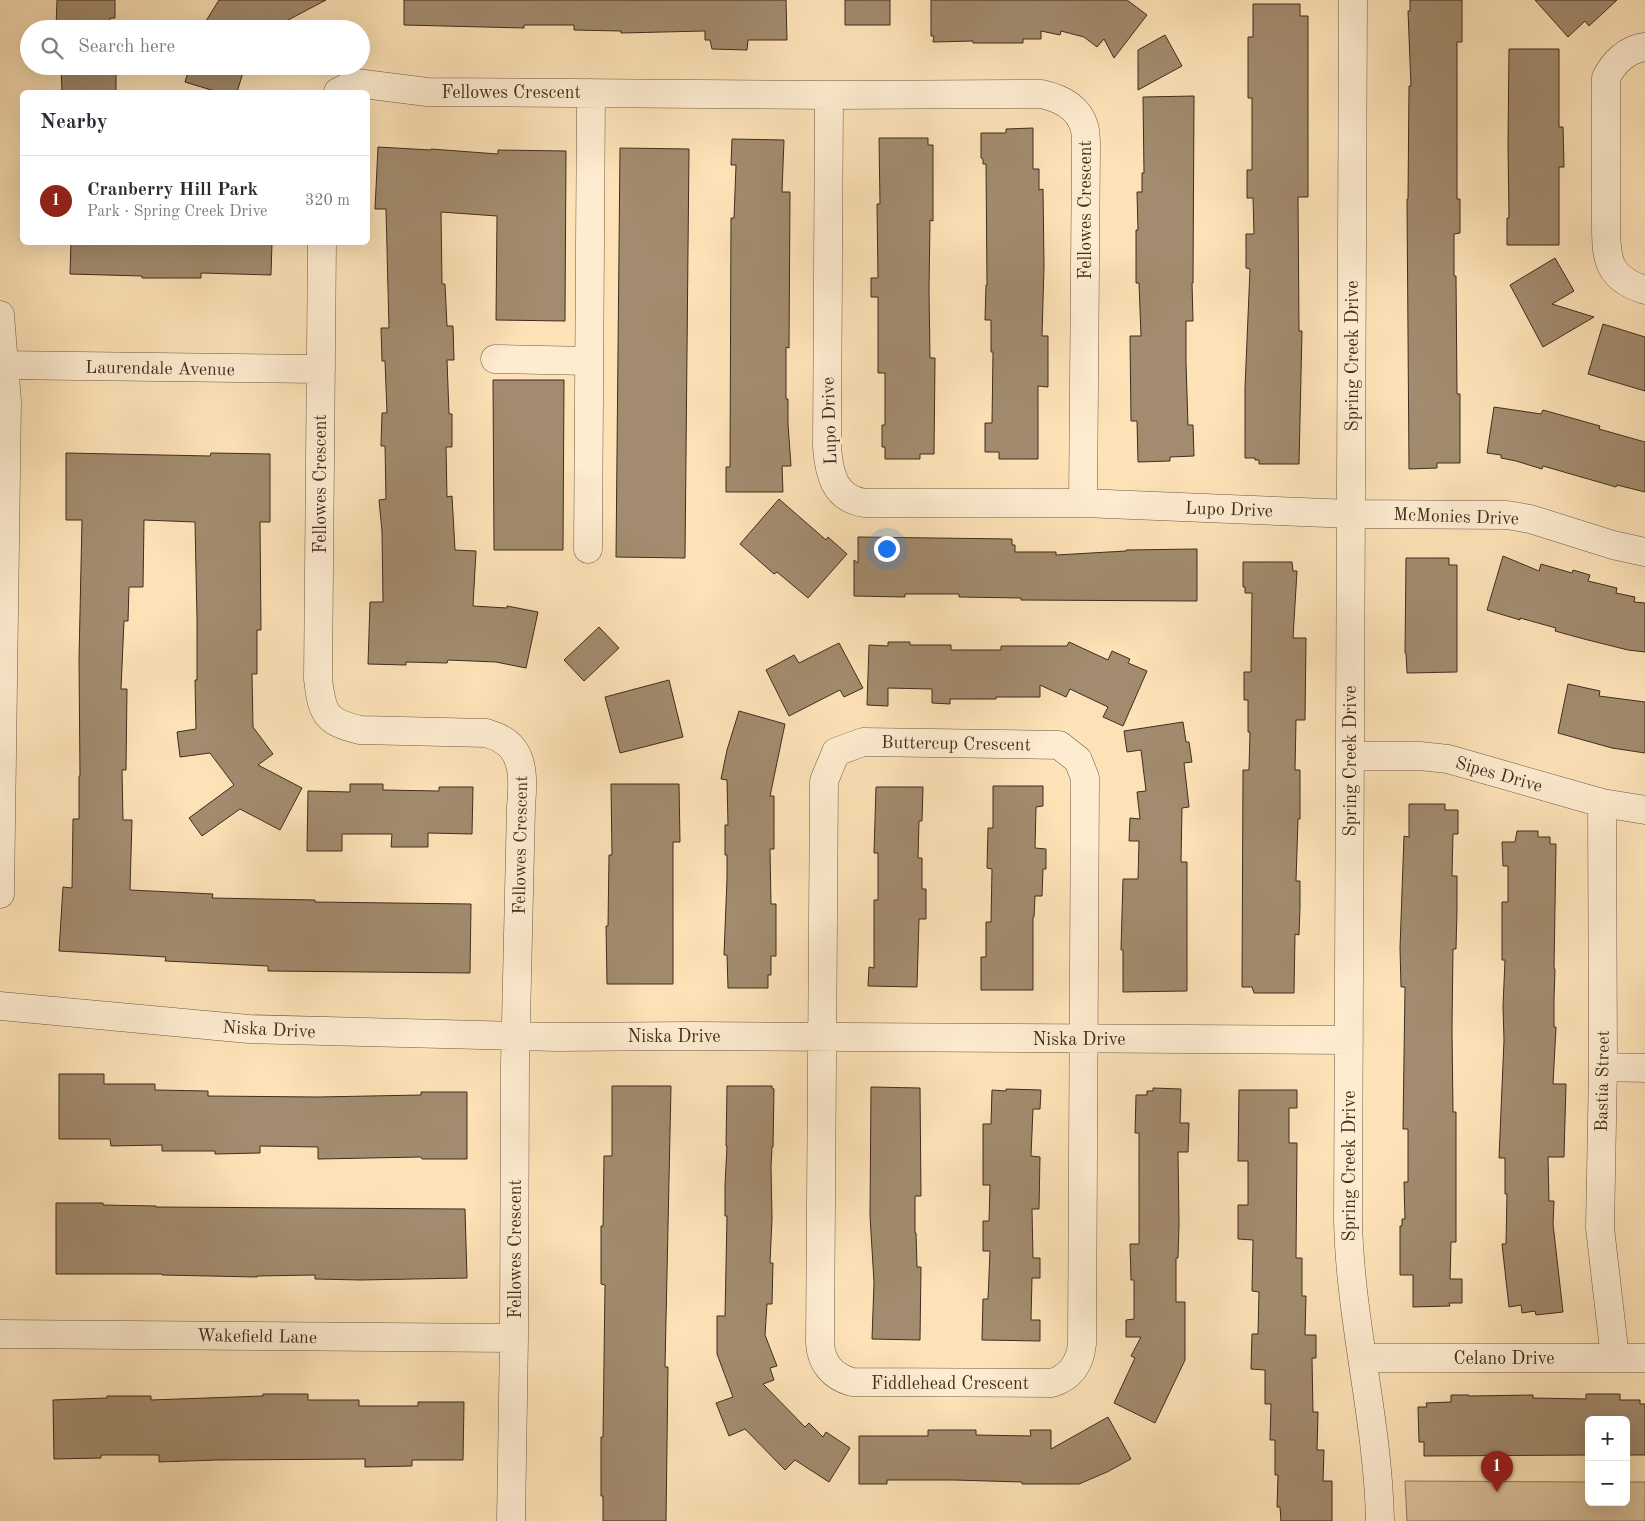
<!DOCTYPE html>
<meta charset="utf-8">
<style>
:root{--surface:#fff;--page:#f7f7f7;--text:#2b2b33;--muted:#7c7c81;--line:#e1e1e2;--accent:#8f2418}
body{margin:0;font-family:"Old Standard TT",serif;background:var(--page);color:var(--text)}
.controls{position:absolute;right:15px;bottom:15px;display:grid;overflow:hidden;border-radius:8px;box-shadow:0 5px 20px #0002}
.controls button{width:45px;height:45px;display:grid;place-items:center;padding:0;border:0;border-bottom:1px solid var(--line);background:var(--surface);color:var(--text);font:25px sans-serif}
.you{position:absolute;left:886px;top:548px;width:18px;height:18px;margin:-12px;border:4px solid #fff;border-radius:50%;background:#1a73e8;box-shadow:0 0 0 8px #1a73e833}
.badge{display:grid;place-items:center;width:32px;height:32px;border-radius:50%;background:var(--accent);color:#fff;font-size:16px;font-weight:700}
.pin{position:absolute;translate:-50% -41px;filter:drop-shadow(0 1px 2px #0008)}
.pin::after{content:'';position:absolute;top:26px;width:18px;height:15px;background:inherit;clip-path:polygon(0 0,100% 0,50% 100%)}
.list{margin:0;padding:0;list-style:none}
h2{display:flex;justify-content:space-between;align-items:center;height:65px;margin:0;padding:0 20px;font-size:21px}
h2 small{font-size:16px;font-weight:400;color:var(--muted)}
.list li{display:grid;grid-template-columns:32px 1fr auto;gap:15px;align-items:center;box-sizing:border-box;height:90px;padding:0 20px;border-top:1px solid var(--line)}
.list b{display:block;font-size:19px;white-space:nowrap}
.list p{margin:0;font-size:16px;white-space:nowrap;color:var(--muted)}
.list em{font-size:16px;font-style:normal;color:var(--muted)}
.icon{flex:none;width:28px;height:28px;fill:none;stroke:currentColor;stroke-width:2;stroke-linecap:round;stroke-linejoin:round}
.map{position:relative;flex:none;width:1645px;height:1521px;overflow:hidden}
.search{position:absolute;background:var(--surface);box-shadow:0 5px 20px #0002;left:20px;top:20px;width:350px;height:55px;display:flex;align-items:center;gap:12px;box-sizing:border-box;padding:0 18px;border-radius:28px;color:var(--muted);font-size:19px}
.panel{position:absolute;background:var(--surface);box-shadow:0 5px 20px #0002;left:20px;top:90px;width:350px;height:155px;border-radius:8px}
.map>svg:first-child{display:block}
.green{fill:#ddc39d;stroke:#8e785e}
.building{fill:#a28b6e;stroke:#402d1e}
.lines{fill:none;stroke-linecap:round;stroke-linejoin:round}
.minor-casing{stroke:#6f5a44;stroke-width:29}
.minor{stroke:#feecd0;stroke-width:28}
.labels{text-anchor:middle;stroke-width:4.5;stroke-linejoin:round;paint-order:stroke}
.street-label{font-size:18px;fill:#402d1e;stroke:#feecd0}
</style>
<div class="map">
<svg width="1645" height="1521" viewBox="0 0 1645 1521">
<rect width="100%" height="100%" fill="#fde2b7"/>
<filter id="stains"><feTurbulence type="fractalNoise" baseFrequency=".004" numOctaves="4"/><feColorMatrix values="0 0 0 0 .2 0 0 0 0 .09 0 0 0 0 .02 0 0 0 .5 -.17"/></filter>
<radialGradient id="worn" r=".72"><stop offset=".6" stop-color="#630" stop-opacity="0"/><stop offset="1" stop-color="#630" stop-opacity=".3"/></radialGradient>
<path class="green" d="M 1405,1481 L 1589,1482 L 1589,1502 L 1626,1502 L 1626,1482 L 1645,1482 L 1645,1521 L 1407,1521 Z"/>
<path class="building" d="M 57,0 L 115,0 L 115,18 L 110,18 L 110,29 L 56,29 Z
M 219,0 L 326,0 L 271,29 L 201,29 Z
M 404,0 L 786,0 L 787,40 L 748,40 L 747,50 L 712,49 L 710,40 L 705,40 L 705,31 L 621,33 L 621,31 L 574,30 L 574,25 L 524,25 L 524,28 L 404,25 Z
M 845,0 L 890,0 L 890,25 L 845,25 Z
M 931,0 L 1127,0 L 1147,15 L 1114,58 L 1104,39 L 1097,47 L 1084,37 L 1061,31 L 1060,35 L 1041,31 L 1041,39 L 1023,39 L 1023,43 L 973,43 L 973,41 L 933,42 L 934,36 L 931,36 Z
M 1410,0 L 1462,0 L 1462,42 L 1457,42 L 1457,199 L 1460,199 L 1460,233 L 1454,234 L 1454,276 L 1456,276 L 1457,394 L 1460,394 L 1460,463 L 1437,463 L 1437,468 L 1409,469 L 1407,199 L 1408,199 L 1409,86 L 1411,86 L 1408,11 L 1410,11 Z
M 1535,0 L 1617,0 L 1589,26 L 1585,21 L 1568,37 Z
M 1253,4 L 1300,4 L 1300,16 L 1308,16 L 1308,197 L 1298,197 L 1299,331 L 1302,331 L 1299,464 L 1259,464 L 1259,460 L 1255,460 L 1255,458 L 1245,458 L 1245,388 L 1250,269 L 1246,268 L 1246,234 L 1254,234 L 1253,198 L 1247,198 L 1247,170 L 1252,170 L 1252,98 L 1248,98 L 1248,37 L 1253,37 Z
M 1165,35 L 1182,66 L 1138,90 L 1138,50 Z
M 1509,49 L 1559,49 L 1559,127 L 1563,127 L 1564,167 L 1559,167 L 1559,245 L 1507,245 L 1507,218 L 1509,218 L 1508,143 Z
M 61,66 L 116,66 L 116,92 L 62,92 Z
M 190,66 L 245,66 L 237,92 L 218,92 L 185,82 Z
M 1194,96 L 1193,283 L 1192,283 L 1193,321 L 1186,321 L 1186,362 L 1188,425 L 1193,425 L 1194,456 L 1170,457 L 1170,461 L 1138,462 L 1137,421 L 1131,421 L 1130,336 L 1141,336 L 1139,283 L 1136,283 L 1136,230 L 1138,230 L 1137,192 L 1142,192 L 1142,173 L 1144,173 L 1143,97 Z
M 1033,128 L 1033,169 L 1039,169 L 1039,190 L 1043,189 L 1044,266 L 1042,336 L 1048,336 L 1048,387 L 1038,386 L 1038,459 L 999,459 L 999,452 L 985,452 L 985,423 L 992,423 L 993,352 L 991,352 L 991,320 L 985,320 L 986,285 L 987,285 L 986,164 L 983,164 L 983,159 L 981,158 L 981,133 L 1006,133 L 1006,129 Z
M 879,138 L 928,138 L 928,145 L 933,145 L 933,221 L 930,220 L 929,290 L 930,358 L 935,358 L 934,454 L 920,454 L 920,459 L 885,459 L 885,447 L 882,447 L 882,425 L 885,425 L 885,373 L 878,373 L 878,297 L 871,297 L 871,278 L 878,278 L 877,204 L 880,204 Z
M 732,139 L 784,140 L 782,192 L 790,192 L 789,348 L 786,347 L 786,399 L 788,399 L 788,424 L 791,466 L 782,466 L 783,492 L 726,492 L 726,467 L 730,467 L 731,218 L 734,218 L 736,165 L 731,165 Z
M 378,147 L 431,150 L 431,149 L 498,154 L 498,150 L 566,151 L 565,321 L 496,320 L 497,216 L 441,212 L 442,284 L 445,284 L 447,326 L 453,326 L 454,360 L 447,360 L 449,414 L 452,414 L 452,447 L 446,447 L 447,497 L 452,496 L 455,550 L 476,551 L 473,606 L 507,608 L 507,606 L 538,612 L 526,668 L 496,662 L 448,660 L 447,663 L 406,662 L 406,665 L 368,664 L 370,602 L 383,602 L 382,531 L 379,500 L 386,499 L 385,446 L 381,446 L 382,413 L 387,413 L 385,361 L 382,361 L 381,328 L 389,328 L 386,209 L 375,209 Z
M 620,148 L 689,149 L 685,558 L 616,557 Z
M 71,242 L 272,242 L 271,275 L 201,273 L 201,278 L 142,278 L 142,276 L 70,274 Z
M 1555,258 L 1574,291 L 1552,304 L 1594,317 L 1543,347 L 1510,285 Z
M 1603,324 L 1645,337 L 1645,391 L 1588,374 Z
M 493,380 L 564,380 L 563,550 L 494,550 Z
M 1494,407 L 1541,414 L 1543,410 L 1600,426 L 1599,429 L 1645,442 L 1645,492 L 1617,485 L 1616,487 L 1543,466 L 1542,469 L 1516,461 L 1501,458 L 1501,455 L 1487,453 Z
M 66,453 L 210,456 L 211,453 L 270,454 L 270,522 L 260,522 L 261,630 L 257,630 L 257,674 L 252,674 L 253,727 L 273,754 L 258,765 L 302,788 L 280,830 L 240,809 L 202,836 L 189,818 L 234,785 L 210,753 L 180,757 L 177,732 L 196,729 L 195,680 L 197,680 L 197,619 L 195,522 L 144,520 L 143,587 L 129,587 L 128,621 L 124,621 L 121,689 L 127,689 L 126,770 L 122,770 L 123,820 L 132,820 L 130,890 L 213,894 L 212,898 L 315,900 L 315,902 L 471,904 L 470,973 L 268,971 L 268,966 L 165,961 L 166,957 L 59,951 L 63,887 L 72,888 L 73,819 L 79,819 L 79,776 L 80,776 L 79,659 L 82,520 L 66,520 Z
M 779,499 L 826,540 L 828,537 L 847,554 L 808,598 L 777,572 L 774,574 L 740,544 Z
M 858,537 L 1012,539 L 1012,545 L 1015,545 L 1015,552 L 1056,552 L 1056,555 L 1126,551 L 1126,550 L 1197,549 L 1197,601 L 1021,600 L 1021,598 L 959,597 L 959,594 L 905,594 L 905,597 L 854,596 L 854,560 L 858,563 Z
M 1503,556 L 1539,571 L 1541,564 L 1572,573 L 1573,570 L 1590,575 L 1588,581 L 1617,588 L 1616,593 L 1635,597 L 1634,602 L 1645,603 L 1645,652 L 1628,650 L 1584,639 L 1555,631 L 1556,628 L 1520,618 L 1520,620 L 1487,610 Z
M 1406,558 L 1449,558 L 1449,565 L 1457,565 L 1457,672 L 1407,673 L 1406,653 L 1405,653 Z
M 1243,562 L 1292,562 L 1293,571 L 1297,571 L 1293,638 L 1306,638 L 1305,720 L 1296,720 L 1295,770 L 1300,770 L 1300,819 L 1298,819 L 1296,881 L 1300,881 L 1300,907 L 1299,935 L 1295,934 L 1294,993 L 1254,993 L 1252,987 L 1242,987 L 1243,770 L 1249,770 L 1250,732 L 1248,732 L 1248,700 L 1244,700 L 1244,672 L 1251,672 L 1252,593 L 1245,593 L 1245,587 L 1243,587 Z
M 599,627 L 619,648 L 584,681 L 564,660 Z
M 888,642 L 910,642 L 910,645 L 951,645 L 951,650 L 1001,650 L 1001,646 L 1067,646 L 1069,642 L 1108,660 L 1112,651 L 1130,659 L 1128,663 L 1147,671 L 1123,726 L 1103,717 L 1108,707 L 1070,689 L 1066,697 L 1040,685 L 1040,697 L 996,697 L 996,699 L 950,699 L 950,704 L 932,703 L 932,689 L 888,688 L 888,706 L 867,705 L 869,645 L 888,646 Z
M 839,643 L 863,688 L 844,697 L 840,690 L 789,716 L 766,670 L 794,655 L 799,663 Z
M 669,680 L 683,737 L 620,753 L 605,697 Z
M 1568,684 L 1600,691 L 1599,696 L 1645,702 L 1645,753 L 1612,748 L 1558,733 Z
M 739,711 L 785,724 L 770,796 L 774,796 L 774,849 L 770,849 L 771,904 L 776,904 L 776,956 L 771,956 L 771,975 L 768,975 L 768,988 L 728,988 L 727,955 L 724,955 L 727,878 L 727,855 L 725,855 L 725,825 L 728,825 L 727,780 L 721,779 L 727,750 Z
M 1183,722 L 1186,742 L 1189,742 L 1192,762 L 1184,763 L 1189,807 L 1182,808 L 1181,862 L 1187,862 L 1187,991 L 1123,992 L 1123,950 L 1121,950 L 1123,879 L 1138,879 L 1139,841 L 1129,841 L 1130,818 L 1140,819 L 1137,792 L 1146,791 L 1141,750 L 1127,752 L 1124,731 Z
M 350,784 L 383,784 L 383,790 L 439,791 L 439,787 L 473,787 L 472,834 L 428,833 L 428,847 L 391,847 L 392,834 L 342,834 L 342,851 L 307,851 L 308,791 L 350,792 Z
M 611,784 L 679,784 L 680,842 L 673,842 L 673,984 L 607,984 L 606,926 L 608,926 L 609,855 L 612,855 Z
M 993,786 L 1043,786 L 1043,806 L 1036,807 L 1035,848 L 1046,849 L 1046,869 L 1043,869 L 1042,896 L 1035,896 L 1034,917 L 1033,917 L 1033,990 L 981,990 L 981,957 L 986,957 L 986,922 L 991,922 L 992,869 L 987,868 L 988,828 L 993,828 Z
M 876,787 L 923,787 L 922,821 L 919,821 L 918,858 L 922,858 L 922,889 L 926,889 L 926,919 L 919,919 L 917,987 L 868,986 L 869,967 L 874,968 L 874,900 L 878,900 L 878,853 L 874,853 Z
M 1409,804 L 1445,804 L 1445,810 L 1458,810 L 1458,834 L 1453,834 L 1452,876 L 1457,876 L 1457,908 L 1456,949 L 1453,949 L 1452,1030 L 1453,1112 L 1456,1112 L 1456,1242 L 1451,1242 L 1450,1279 L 1462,1279 L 1462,1303 L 1449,1303 L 1450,1306 L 1413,1307 L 1413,1275 L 1400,1275 L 1400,1226 L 1402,1226 L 1402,1219 L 1405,1219 L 1404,1182 L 1408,1182 L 1408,1129 L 1403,1129 L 1405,987 L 1401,987 L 1400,948 L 1404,836 L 1409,837 Z
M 1517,831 L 1538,831 L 1538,837 L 1550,837 L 1550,844 L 1556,844 L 1554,969 L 1555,969 L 1554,1000 L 1554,1027 L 1556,1027 L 1553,1084 L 1566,1084 L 1564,1157 L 1548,1157 L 1549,1201 L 1554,1201 L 1553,1224 L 1563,1312 L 1536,1315 L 1535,1311 L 1522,1313 L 1521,1305 L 1509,1307 L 1502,1244 L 1506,1244 L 1507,1194 L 1505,1194 L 1505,1158 L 1499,1158 L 1504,1040 L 1503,1006 L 1505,960 L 1502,960 L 1502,902 L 1508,902 L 1508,866 L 1503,866 L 1502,842 L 1515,842 Z
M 59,1074 L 104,1074 L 104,1084 L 155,1084 L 155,1090 L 208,1091 L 208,1096 L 318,1097 L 421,1095 L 421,1092 L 467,1092 L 467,1159 L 422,1159 L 421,1157 L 318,1159 L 318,1147 L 260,1146 L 260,1153 L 215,1154 L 215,1151 L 162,1151 L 162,1145 L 111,1146 L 110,1139 L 59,1139 Z
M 612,1086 L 671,1086 L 665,1367 L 668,1367 L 666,1521 L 603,1521 L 603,1496 L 601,1496 L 601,1437 L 603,1437 L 605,1285 L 601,1284 L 601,1226 L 603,1226 L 604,1156 L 612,1156 Z
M 727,1086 L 772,1086 L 772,1088 L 774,1089 L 773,1147 L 772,1147 L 771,1167 L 772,1219 L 770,1263 L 773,1263 L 772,1304 L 767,1304 L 765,1335 L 777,1366 L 770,1368 L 774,1380 L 763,1384 L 805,1427 L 809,1423 L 823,1437 L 826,1432 L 850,1448 L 829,1482 L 795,1460 L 785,1470 L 745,1429 L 729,1436 L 716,1403 L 733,1397 L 717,1354 L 717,1316 L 725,1316 L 727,1216 L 725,1216 L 725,1185 L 727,1146 L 726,1146 Z
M 871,1087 L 920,1088 L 921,1196 L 915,1196 L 915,1233 L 916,1233 L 917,1267 L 921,1267 L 920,1340 L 872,1339 L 874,1282 L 870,1216 Z
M 1153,1088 L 1181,1089 L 1180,1123 L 1189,1123 L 1188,1152 L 1178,1152 L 1179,1224 L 1178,1258 L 1176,1258 L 1176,1302 L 1185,1302 L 1185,1360 L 1155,1423 L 1114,1403 L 1135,1358 L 1131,1356 L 1141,1337 L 1126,1337 L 1126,1320 L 1134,1319 L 1134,1280 L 1131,1280 L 1130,1244 L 1139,1244 L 1139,1133 L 1135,1133 L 1136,1095 L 1147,1095 L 1147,1091 L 1153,1091 Z
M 1006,1089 L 1041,1090 L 1040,1109 L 1033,1109 L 1031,1156 L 1040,1157 L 1039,1209 L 1032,1209 L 1033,1258 L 1040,1258 L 1040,1278 L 1032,1278 L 1031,1320 L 1040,1320 L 1040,1341 L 982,1340 L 983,1299 L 988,1299 L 990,1251 L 983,1251 L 983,1221 L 989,1221 L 990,1185 L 983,1185 L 983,1124 L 991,1124 L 992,1090 L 1006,1091 Z
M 1239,1090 L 1297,1090 L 1297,1108 L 1289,1108 L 1289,1143 L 1297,1143 L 1296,1258 L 1302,1258 L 1302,1296 L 1306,1296 L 1305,1335 L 1316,1335 L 1316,1358 L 1312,1358 L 1313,1412 L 1318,1412 L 1317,1450 L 1324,1450 L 1323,1481 L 1332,1481 L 1332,1521 L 1281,1521 L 1280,1507 L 1277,1507 L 1278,1475 L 1275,1475 L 1275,1440 L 1270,1440 L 1271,1404 L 1265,1404 L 1265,1370 L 1251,1369 L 1252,1334 L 1258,1334 L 1259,1292 L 1252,1291 L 1253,1240 L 1238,1239 L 1238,1205 L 1248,1205 L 1248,1161 L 1238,1161 Z
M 56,1203 L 103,1203 L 103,1205 L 156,1206 L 156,1207 L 465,1209 L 467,1278 L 361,1280 L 315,1279 L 315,1275 L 257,1276 L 257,1277 L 162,1275 L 162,1274 L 56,1274 Z
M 263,1394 L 308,1394 L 308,1400 L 359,1400 L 359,1406 L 418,1406 L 418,1402 L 464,1402 L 463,1460 L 412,1460 L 412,1466 L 365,1467 L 365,1459 L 216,1460 L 159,1462 L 159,1455 L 101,1455 L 101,1458 L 54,1459 L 53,1400 L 107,1398 L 107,1396 L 151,1396 L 151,1400 L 263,1396 Z
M 1586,1394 L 1620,1394 L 1620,1400 L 1640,1400 L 1640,1404 L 1645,1404 L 1645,1455 L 1626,1455 L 1626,1420 L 1589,1420 L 1589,1455 L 1424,1456 L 1424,1442 L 1419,1442 L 1418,1407 L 1427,1407 L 1426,1403 L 1451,1402 L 1451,1395 L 1469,1395 L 1469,1396 L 1533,1395 L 1533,1398 L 1586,1399 Z
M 1108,1417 L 1131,1459 L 1107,1472 L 1079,1484 L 1022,1484 L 1022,1482 L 954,1480 L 887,1480 L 887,1484 L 859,1484 L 859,1436 L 928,1436 L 928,1430 L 976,1430 L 976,1435 L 1031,1436 L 1030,1430 L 1051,1430 L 1051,1449 Z"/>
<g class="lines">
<g class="minor-casing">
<path id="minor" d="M 1353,0 L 1348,1220 C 1350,1321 1378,1420 1380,1521
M 1645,47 C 1627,49 1613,63 1606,78 L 1606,223 C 1606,259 1607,278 1645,290
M 338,92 L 356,83 L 427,92 L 829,95 L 1041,94 C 1060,98 1078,107 1084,126 C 1086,132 1086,140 1086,147 L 1083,503
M 829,95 L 827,447 C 829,473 834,499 865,503 L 1083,503 L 1352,514 L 1507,515 L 1530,519 L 1613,545 L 1645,552
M 322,242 L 318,679 C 322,713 325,722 360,730 L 486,733 C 491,735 497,736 501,739 C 526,752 523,784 521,807 L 515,1064 L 514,1338 L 511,1521
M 0,315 L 7,401 L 0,894
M 495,359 L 589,361
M 0,365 L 321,369
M 588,549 L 591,93
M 863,742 L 1059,745 L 1078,760 L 1085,778 L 1082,1344 C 1080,1363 1071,1377 1052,1383 L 852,1382 C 833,1377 821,1363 820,1343 L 824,781 L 836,752 Z
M 1350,756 L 1420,756 L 1448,759 L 1602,803 L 1645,810
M 1602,803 L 1603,1067 L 1600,1228 L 1615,1358
M 0,1006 L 249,1029 L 557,1037 L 692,1036 L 1349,1040
M 1603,1067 L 1645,1068
M 0,1334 L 514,1338
M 1363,1358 L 1645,1358"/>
</g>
<use href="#minor" class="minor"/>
</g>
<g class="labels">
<g class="street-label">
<text x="511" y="98">Fellowes Crescent</text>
<text transform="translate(1085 210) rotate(-90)" y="6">Fellowes Crescent</text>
<text transform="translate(1352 356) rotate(-90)" y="6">Spring Creek Drive</text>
<text transform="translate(160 368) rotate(1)" y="6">Laurendale Avenue</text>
<text transform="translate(829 421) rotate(-92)" y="6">Lupo Drive</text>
<text transform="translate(320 484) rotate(-90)" y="6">Fellowes Crescent</text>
<text transform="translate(1229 509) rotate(2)" y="6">Lupo Drive</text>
<text transform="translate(1456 516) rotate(2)" y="6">McMonies Drive</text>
<text transform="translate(956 743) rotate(1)" y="6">Buttercup Crescent</text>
<text transform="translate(1350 761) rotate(-90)" y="6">Spring Creek Drive</text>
<text transform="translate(1499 774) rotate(16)" y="6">Sipes Drive</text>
<text transform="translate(520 845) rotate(-89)" y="6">Fellowes Crescent</text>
<text transform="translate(269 1029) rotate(3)" y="6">Niska Drive</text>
<text x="674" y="1042">Niska Drive</text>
<text x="1079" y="1045">Niska Drive</text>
<text transform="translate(1602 1081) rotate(-89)" y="6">Bastia Street</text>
<text transform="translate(1349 1166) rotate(-90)" y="6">Spring Creek Drive</text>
<text transform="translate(515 1249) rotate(-90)" y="6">Fellowes Crescent</text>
<text transform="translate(257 1336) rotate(1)" y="6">Wakefield Lane</text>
<text x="1504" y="1364">Celano Drive</text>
<text x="950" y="1389">Fiddlehead Crescent</text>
</g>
</g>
<rect width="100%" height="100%" filter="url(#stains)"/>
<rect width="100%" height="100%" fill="url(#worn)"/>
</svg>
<div class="controls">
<button>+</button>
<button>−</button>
</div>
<div class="you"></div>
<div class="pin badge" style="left:1497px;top:1492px">1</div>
<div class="search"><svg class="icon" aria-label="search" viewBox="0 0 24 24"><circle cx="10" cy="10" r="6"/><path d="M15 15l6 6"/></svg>Search here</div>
<section class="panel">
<h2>Nearby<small></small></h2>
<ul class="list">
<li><span class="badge">1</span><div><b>Cranberry Hill Park</b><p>Park · Spring Creek Drive</p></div><em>320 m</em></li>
</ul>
</section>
</div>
